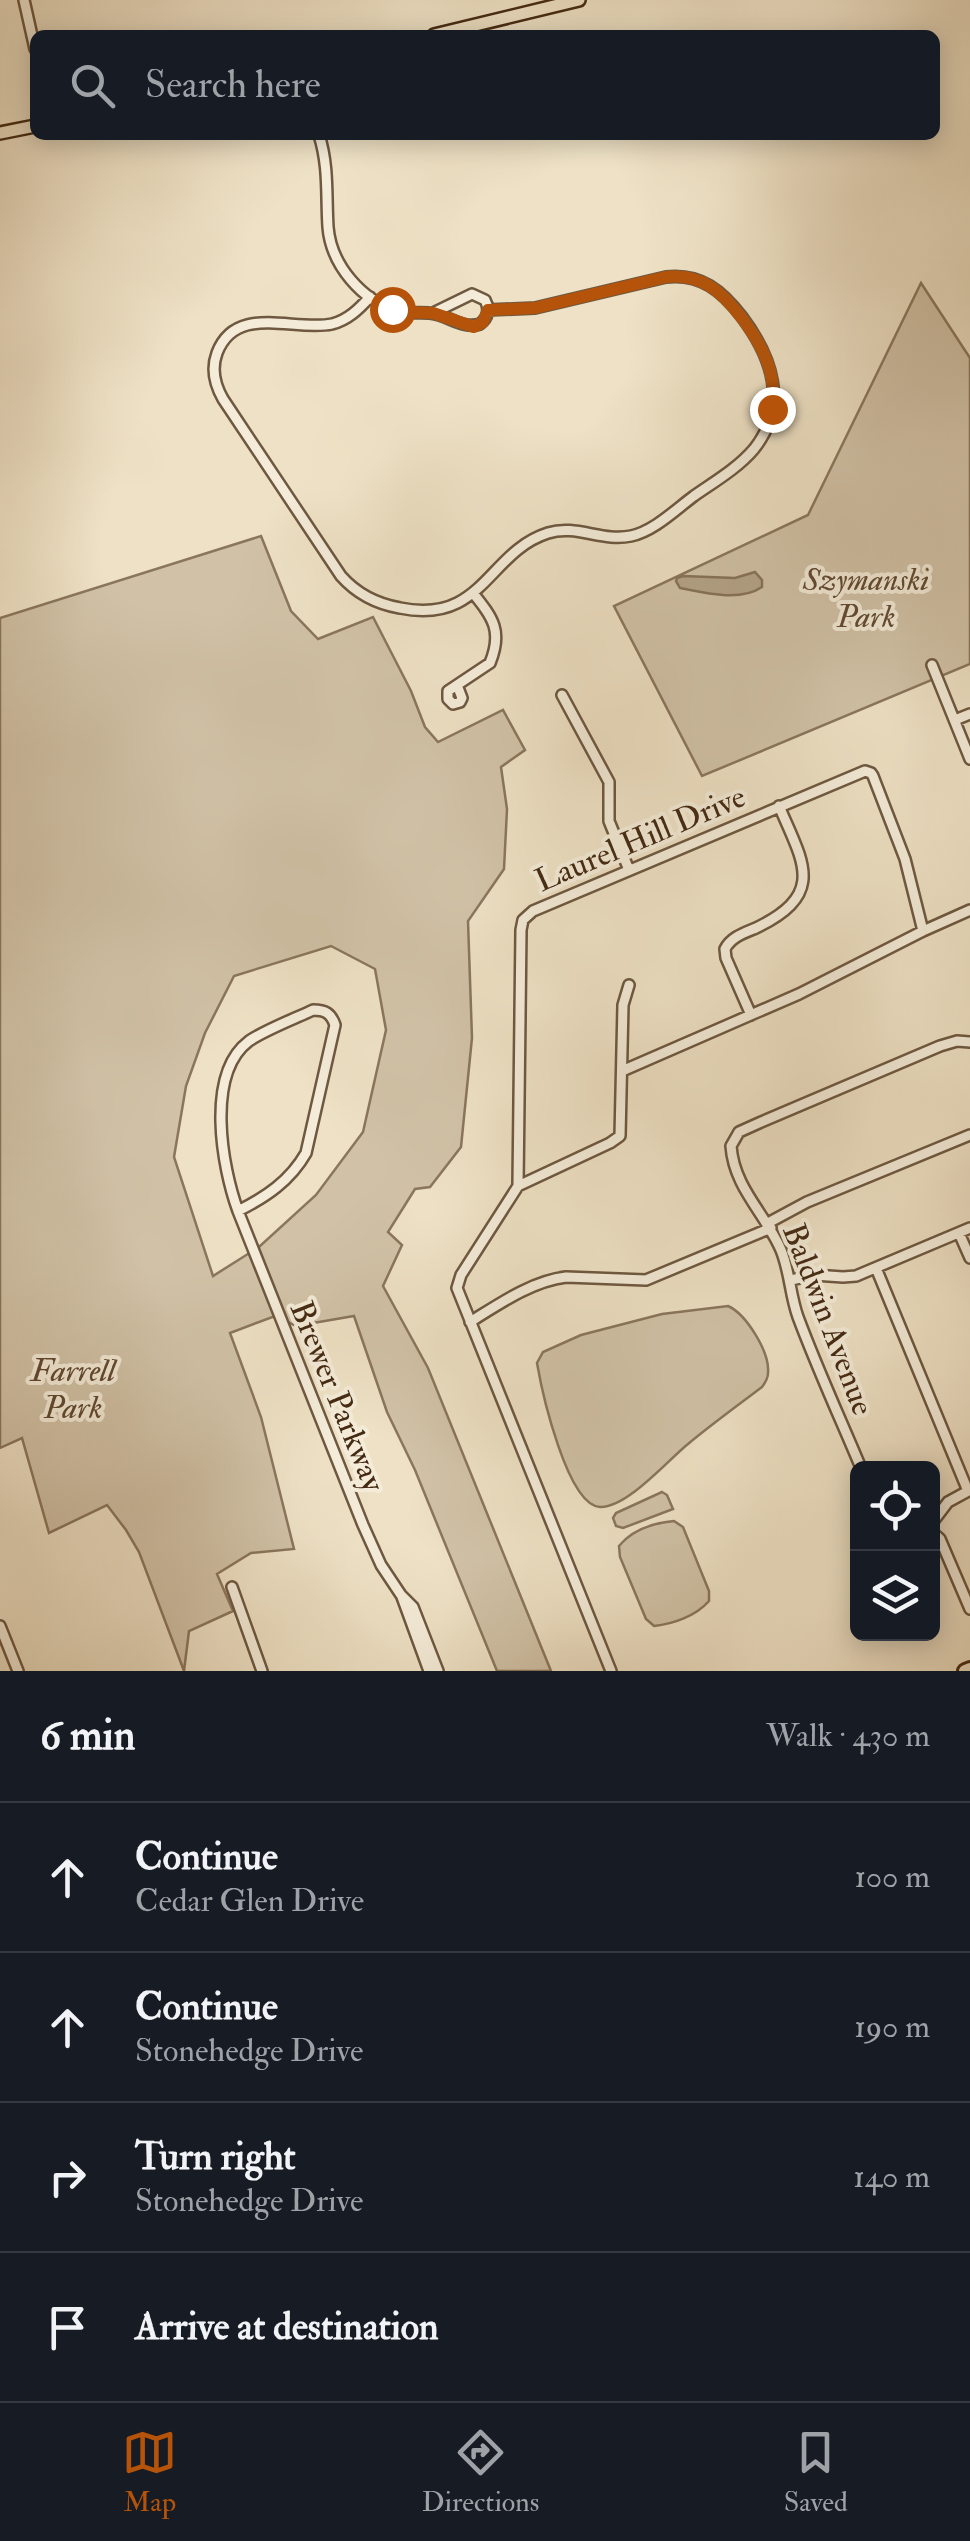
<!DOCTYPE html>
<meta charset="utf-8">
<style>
:root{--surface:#171b24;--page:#242831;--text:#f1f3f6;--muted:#9ea1a6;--line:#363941;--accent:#b45309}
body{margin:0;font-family:"IM FELL Double Pica",serif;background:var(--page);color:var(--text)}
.controls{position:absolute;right:30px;bottom:30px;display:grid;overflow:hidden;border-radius:15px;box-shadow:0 5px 25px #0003}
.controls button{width:90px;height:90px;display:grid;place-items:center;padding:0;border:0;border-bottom:2px solid var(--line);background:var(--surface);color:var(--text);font:50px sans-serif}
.stop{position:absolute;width:30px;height:30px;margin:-22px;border:8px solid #b45309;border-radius:50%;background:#fff}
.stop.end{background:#b45309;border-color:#fff;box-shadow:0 2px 10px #0008}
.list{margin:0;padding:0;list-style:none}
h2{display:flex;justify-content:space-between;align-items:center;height:130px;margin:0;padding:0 40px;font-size:42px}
h2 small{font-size:32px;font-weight:400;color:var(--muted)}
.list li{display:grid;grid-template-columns:65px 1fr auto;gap:30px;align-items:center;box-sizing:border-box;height:150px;padding:0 40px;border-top:2px solid var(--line)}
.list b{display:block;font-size:38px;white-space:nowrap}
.list p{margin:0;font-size:32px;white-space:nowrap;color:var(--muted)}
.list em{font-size:32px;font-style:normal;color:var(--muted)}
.icon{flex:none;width:55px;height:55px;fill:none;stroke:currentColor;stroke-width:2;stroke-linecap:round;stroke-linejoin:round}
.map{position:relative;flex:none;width:970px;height:1671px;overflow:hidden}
.search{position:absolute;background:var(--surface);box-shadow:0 5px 25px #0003;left:30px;right:30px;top:30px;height:110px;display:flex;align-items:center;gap:25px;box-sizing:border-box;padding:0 35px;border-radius:15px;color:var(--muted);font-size:38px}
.sheet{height:730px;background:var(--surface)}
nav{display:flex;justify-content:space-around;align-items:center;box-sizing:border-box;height:140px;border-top:2px solid var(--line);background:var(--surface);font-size:28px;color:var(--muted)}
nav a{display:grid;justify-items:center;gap:5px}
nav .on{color:var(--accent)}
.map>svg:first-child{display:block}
.green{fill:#d1c2a7;stroke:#8a765d;stroke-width:2.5;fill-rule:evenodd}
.water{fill:#b4a388;stroke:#877359;stroke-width:2.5}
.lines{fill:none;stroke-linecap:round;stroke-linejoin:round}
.minor-casing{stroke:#6e5840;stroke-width:14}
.major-casing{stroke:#442a13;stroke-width:16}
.highway-casing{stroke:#442a13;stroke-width:18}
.minor{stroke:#f4ecd9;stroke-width:9}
.major{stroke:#eee1c5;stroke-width:11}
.highway{stroke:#eee1c5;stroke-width:12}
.route{stroke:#b45309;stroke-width:12}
.labels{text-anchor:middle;stroke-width:8;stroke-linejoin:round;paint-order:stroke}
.park-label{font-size:32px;font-style:italic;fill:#604831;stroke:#f4ecd9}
.street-label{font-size:32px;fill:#442a13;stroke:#f4ecd9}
</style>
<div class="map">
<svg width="970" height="1671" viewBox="0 0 970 1671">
<rect width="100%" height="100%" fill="#eee1c5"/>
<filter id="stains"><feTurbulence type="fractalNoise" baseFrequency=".002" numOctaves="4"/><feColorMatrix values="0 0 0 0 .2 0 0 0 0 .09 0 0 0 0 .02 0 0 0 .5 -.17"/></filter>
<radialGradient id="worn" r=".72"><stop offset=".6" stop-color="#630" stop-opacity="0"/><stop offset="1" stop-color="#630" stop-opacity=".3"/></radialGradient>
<path class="green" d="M 921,283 L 970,358 L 970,664 L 702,776 L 614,606 L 808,515 Z
M 261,536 L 291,611 L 318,639 L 373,617 L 411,691 L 425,727 L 438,742 L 503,710 L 525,750 L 501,767 L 507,809 L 504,869 L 468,921 L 472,1038 L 461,1147 L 430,1187 L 415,1189 L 388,1232 L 402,1245 L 383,1286 L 428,1368 L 551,1671 L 497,1671 L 415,1470 L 387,1412 L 354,1316 L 296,1326 L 275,1316 L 230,1333 L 261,1417 L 294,1549 L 251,1553 L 217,1574 L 233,1611 L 189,1631 L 184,1671 L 139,1552 L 126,1530 L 107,1505 L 49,1533 L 22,1438 L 0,1448 L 0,618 ZM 331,946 L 375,969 L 386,1030 L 363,1132 L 316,1195 L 259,1247 L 213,1276 L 174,1157 L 186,1086 L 205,1033 L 234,976 Z
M 728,1306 C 746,1314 770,1352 768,1373 C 768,1378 765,1383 762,1387 C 737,1406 712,1424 688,1444 C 668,1460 627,1508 600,1507 C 567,1505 542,1392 537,1363 L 543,1352 L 581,1335 L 662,1314 Z
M 662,1492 L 667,1495 L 673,1509 L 623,1528 L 616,1526 L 613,1518 L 616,1513 Z
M 674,1521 L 683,1527 L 709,1591 L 709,1601 C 696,1616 673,1624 654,1626 L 646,1619 L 620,1557 L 619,1546 C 632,1530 654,1523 674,1521 Z"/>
<path class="water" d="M 755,572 L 762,580 L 762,587 C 740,602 705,593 680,588 L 676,581 L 677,578 L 683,576 L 735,578 Z"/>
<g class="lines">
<g class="minor-casing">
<path id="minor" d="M 24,0 L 35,49
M 319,135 C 329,166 326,196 328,227 C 331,265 362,301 398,311 C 409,314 419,312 429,313 C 447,314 462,330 480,324 C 488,318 490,309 485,300 L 472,294 L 433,313
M 370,297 C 359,309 348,320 332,324 C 294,332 236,303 217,353 C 211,369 215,385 223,399 L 341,576 C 356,593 377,604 400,608 C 483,625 488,552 548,533 C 576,524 602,542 631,536 C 654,531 675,510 694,496 C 714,482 738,468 754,449 C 789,405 772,357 742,317 C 722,291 701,273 666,277 L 535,308 L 488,310
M 932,665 L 970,759
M 457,685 L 462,698 L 460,702 L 453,704 L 448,699 L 448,691 L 490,663 C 503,631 493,618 473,593
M 562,695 L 609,782 L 609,821 L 629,870
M 955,720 L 970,714
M 313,1010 C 325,1010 331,1013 335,1025 L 306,1153 C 290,1181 266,1197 238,1211 C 222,1167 205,1074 249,1041 C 265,1030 294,1019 313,1010 Z
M 751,1015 L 726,958 L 725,949 C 731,937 744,933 756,928 C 826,894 804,864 779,806
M 622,1071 L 799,994 L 923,931 L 970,910
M 518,1186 L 610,1143 L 620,1136 L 623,1005 L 629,985
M 238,1211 L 363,1525 L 381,1565 L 401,1595 L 413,1607 L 438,1671
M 768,1223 L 807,1202 L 970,1135
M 959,1233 L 970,1258
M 876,1268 L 968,1491
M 791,1280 L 814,1275 L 843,1277 L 856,1276 L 970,1228
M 470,1322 C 499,1304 532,1281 566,1277 L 646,1280 L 771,1228
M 861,1468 C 840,1418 817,1368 798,1317 C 790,1295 790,1272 781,1250 C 765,1213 734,1188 731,1146 L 739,1132 L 759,1123 L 940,1046 L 957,1041 L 970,1042
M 932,1523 L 948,1502 L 970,1490
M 932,1532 L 940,1539 L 970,1609
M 232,1587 L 262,1671
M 402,1597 L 429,1671
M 0,1626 L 18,1671
M 611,1671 L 457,1288 L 461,1275 L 518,1186 L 521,930 L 523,920 L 533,911 L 865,771 L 871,773 L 873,776 L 905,859 L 923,931"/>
</g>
<g class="major-casing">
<path id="major" d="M 434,35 L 579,0
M 0,133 L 35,126"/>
</g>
<g class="highway-casing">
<path id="highway" d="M 965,1671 L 970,1669"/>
</g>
<use href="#minor" class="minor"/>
<use href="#major" class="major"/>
<use href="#highway" class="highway"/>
</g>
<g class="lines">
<path class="route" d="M 392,309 L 405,312 L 433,313 L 474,327 L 483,322 L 488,310 L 535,308 L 666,277 C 703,273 723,293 744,321 C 764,348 777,375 772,409"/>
</g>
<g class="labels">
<g class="park-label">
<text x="866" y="590">Szymanski<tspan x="866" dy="37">Park</tspan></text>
<text x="73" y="1381">Farrell<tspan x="73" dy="37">Park</tspan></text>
</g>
<g class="street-label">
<text transform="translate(640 838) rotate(-23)" y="11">Laurel Hill Drive</text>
<text transform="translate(829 1319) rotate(69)" y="11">Baldwin Avenue</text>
<text transform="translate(338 1396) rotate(68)" y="11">Brewer Parkway</text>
</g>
</g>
<rect width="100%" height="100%" filter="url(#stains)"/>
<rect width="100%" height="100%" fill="url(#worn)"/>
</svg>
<div class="controls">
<button><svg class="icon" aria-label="locate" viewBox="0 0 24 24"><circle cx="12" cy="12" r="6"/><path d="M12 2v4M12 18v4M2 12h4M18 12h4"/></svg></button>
<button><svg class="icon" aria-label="layers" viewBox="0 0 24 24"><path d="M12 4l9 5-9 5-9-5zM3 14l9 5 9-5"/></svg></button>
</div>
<div class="stop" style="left:392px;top:309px"></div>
<div class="stop end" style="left:772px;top:409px"></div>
<div class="search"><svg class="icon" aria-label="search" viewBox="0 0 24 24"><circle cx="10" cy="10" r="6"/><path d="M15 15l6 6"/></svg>Search here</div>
</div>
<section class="sheet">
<h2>6 min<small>Walk · 430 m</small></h2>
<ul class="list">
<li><svg class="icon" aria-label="ahead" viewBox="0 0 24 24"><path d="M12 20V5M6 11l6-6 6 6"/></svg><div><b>Continue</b><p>Cedar Glen Drive</p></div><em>100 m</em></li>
<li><svg class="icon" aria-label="ahead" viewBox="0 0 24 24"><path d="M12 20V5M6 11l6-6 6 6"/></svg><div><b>Continue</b><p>Stonehedge Drive</p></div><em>190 m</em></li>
<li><svg class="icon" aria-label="right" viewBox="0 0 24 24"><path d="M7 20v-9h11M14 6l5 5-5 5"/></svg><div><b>Turn right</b><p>Stonehedge Drive</p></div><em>140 m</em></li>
<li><svg class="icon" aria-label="arrive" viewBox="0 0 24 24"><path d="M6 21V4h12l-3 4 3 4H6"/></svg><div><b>Arrive at destination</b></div></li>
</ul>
</section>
<nav>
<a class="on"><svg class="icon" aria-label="map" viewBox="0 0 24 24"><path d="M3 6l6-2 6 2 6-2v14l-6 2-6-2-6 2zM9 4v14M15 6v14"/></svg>Map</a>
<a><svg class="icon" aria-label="directions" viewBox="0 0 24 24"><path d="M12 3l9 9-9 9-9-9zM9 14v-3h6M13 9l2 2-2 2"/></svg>Directions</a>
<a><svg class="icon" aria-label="saved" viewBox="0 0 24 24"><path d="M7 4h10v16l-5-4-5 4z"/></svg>Saved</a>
</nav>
